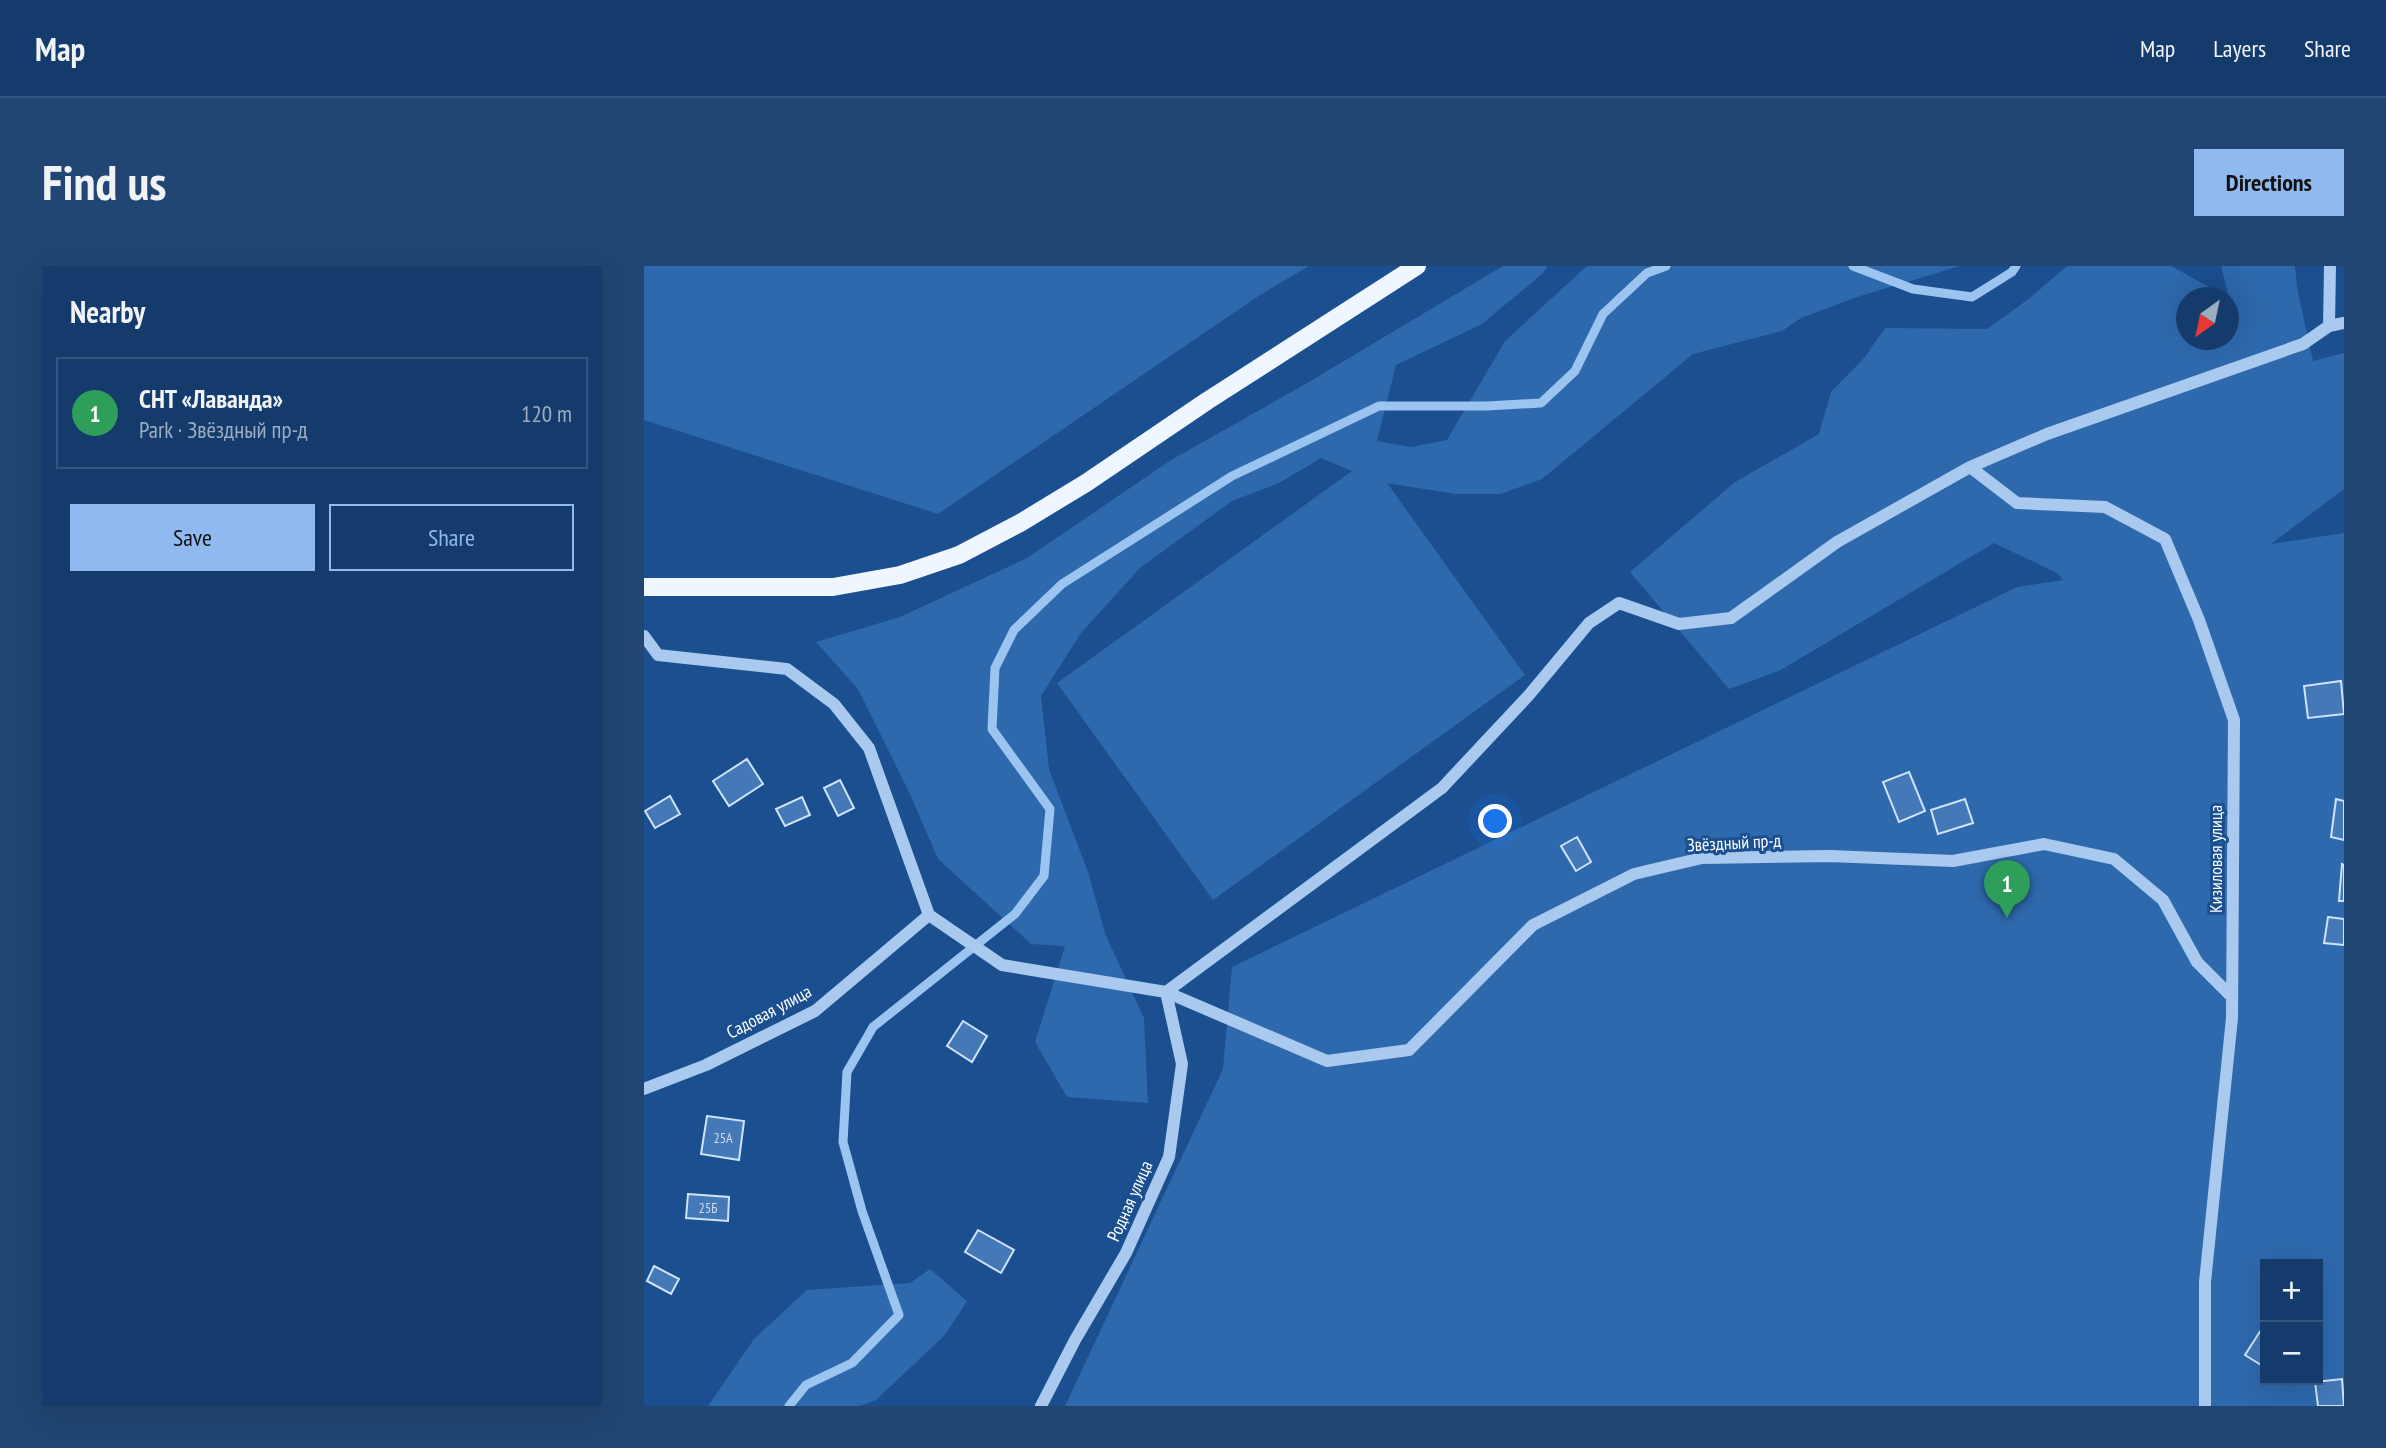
<!DOCTYPE html>
<meta charset="utf-8">
<style>
:root{--surface:#143b6b;--page:#214673;--text:#f1f3f6;--muted:#9dadc1;--line:#33557e;--accent:#90b9f0}
body{margin:0;font-family:"PT Sans Narrow",sans-serif;background:var(--page);color:var(--text)}
.controls{position:absolute;right:21px;bottom:21px;display:grid;overflow:hidden;border-radius:0px;box-shadow:0 7px 28px #0002}
.controls button{width:63px;height:63px;display:grid;place-items:center;padding:0;border:0;border-bottom:2px solid var(--line);background:var(--surface);color:var(--text);font:35px sans-serif}
.compass{position:absolute;left:1532px;top:21px;width:63px;height:63px;border-radius:50%;background:var(--surface);box-shadow:0 7px 28px #0002;rotate:213deg}
.you{position:absolute;left:852px;top:556px;width:24px;height:24px;margin:-18px;border:5px solid #fff;border-radius:50%;background:#1a73e8;box-shadow:0 0 0 10px #1a73e833}
.badge{display:grid;place-items:center;width:46px;height:46px;border-radius:50%;background:var(--accent);color:#fff;font-size:23px;font-weight:700}
.pin{position:absolute;translate:-50% -58px;filter:drop-shadow(0 2px 4px #0008)}
.pin::after{content:'';position:absolute;top:37px;width:24px;height:21px;background:inherit;clip-path:polygon(0 0,100% 0,50% 100%)}
.list{margin:0;padding:0;list-style:none}
h2{display:flex;justify-content:space-between;align-items:center;height:91px;margin:0;padding:0 28px;font-size:30px}
h2 small{font-size:23px;font-weight:400;color:var(--muted)}
.list li{display:grid;grid-template-columns:46px 1fr auto;gap:21px;align-items:center;box-sizing:border-box;height:112px;margin:0 14px 14px;padding:0 14px;border:2px solid var(--line);border-radius:0px}
.list b{display:block;font-size:26px;white-space:nowrap}
.list p{margin:0;font-size:23px;white-space:nowrap;color:var(--muted)}
.list em{font-size:23px;font-style:normal;color:var(--muted)}
.actions{display:flex;gap:14px;padding:21px 28px}
.actions a{flex:1;padding:16px 0;border:2px solid var(--accent);border-radius:0px;text-align:center;font-size:24px;color:var(--accent)}
.actions .main{background:var(--accent);color:#111}
.map{position:relative;flex:none;width:1700px;height:1140px;overflow:hidden;border-radius:0px}
header{display:flex;align-items:center;gap:42px;box-sizing:border-box;height:98px;padding:0 35px;background:var(--surface);border-bottom:2px solid var(--line)}
header strong{font-size:33px}
nav{display:flex;gap:38px;margin-inline-start:auto;font-size:24px}
.intro{display:flex;align-items:center;justify-content:space-between;box-sizing:border-box;height:168px;padding:0 42px}
h1{margin:0;font-size:49px}
.button{padding:18px 32px;border-radius:0px;background:var(--accent);color:#111;font-size:24px;font-weight:700}
main{display:flex;gap:42px;padding:0 42px}
aside{flex:1;background:var(--surface);border-radius:0px;box-shadow:0 7px 28px #0002}
.map>svg:first-child{display:block}
.green{fill:#2e69ad;fill-rule:evenodd}
.lines{fill:none;stroke-linecap:round;stroke-linejoin:round}
.stream{stroke:#9cc4f0;stroke-width:9}
.building{fill:#4478b7;stroke:#cfe3fa;stroke-width:2}
.minor{stroke:#a9c9ee;stroke-width:12}
.major{stroke:#f0f6ff;stroke-width:18}
.labels{text-anchor:middle;stroke-width:6;stroke-linejoin:round;paint-order:stroke}
.number-label{font-size:14px;fill:#d0dded}
.street-label{font-size:18px;fill:#fff;stroke:#1b4f8f}
</style>
<header>
<strong>Map</strong>
<nav><a>Map</a><a>Layers</a><a>Share</a></nav>
</header>
<div class="intro"><h1>Find us</h1><a class="button">Directions</a></div>
<main>
<aside>
<h2>Nearby<small></small></h2>
<ul class="list">
<li><span class="badge" style="background:#2e9e5b">1</span><div><b>СНТ «Лаванда»</b><p>Park · Звёздный пр-д</p></div><em>120 m</em></li>
</ul>
<div class="actions"><a class="main">Save</a><a>Share</a></div>
</aside>
<div class="map">
<svg width="1700" height="1140" viewBox="0 0 1700 1140">
<rect width="100%" height="100%" fill="#1b4f8f"/>
<path class="green" d="M 0,0 L 665,0 L 616,29 L 294,248 L 0,154 Z
M 859,0 L 904,0 L 898,8 L 838,58 L 752,99 L 733,175 L 767,181 L 803,174 L 861,75 L 943,0 L 1316,0 L 1213,31 L 1157,52 L 1138,65 L 1049,88 L 898,213 L 857,228 L 811,228 L 743,217 L 881,409 L 569,634 L 413,417 L 708,205 L 677,192 L 635,217 L 588,235 L 496,302 L 437,367 L 397,430 L 405,503 L 444,606 L 462,670 L 500,752 L 504,837 L 423,831 L 391,776 L 421,680 L 387,678 L 294,593 L 266,528 L 214,423 L 172,376 L 256,351 L 383,292 L 527,194 L 658,120 Z
M 1423,0 L 1527,0 L 1583,31 L 1542,32 L 1542,74 L 1584,74 L 1585,32 L 1577,0 L 1651,0 L 1653,22 L 1669,95 L 1700,87 L 1700,223 L 1627,278 L 1700,267 L 1700,1140 L 421,1140 L 579,803 L 588,701 L 1373,321 L 1419,314 L 1413,307 L 1350,277 L 1135,405 L 1085,423 L 986,306 L 1091,216 L 1175,168 L 1187,126 L 1220,92 L 1241,62 L 1343,63 L 1386,32 ZM 1621,998 L 1674,998 L 1674,1114 L 1621,1114 Z
M 286,1003 L 323,1035 L 301,1069 L 232,1134 L 216,1140 L 64,1140 L 110,1073 L 163,1024 L 266,1017 Z"/>
<g class="lines">
<path class="stream" d="M 1209,0 L 1269,23 L 1328,31 L 1368,6 L 1372,0
M 145,1140 L 162,1119 L 208,1097 L 255,1049 L 218,945 L 199,876 L 203,806 L 229,761 L 371,648 L 400,610 L 406,543 L 348,463 L 351,402 L 370,364 L 418,318 L 588,210 L 735,140 L 843,140 L 897,137 L 931,105 L 959,48 L 1003,7 L 1022,0"/>
</g>
<path class="building" d="M 1697,415 L 1700,448 L 1664,452 L 1660,420 Z
M 103,493 L 119,518 L 85,540 L 69,515 Z
M 1265,506 L 1281,545 L 1255,556 L 1239,516 Z
M 196,514 L 210,542 L 194,550 L 180,522 Z
M 26,530 L 36,548 L 11,562 L 1,545 Z
M 158,531 L 166,549 L 141,560 L 132,543 Z
M 1321,533 L 1329,557 L 1294,568 L 1287,544 Z
M 1692,533 L 1700,535 L 1700,574 L 1687,571 Z
M 933,571 L 947,596 L 932,605 L 917,580 Z
M 1698,598 L 1700,599 L 1700,635 L 1695,635 Z
M 1684,651 L 1700,653 L 1700,679 L 1680,677 Z
M 319,755 L 343,770 L 328,796 L 303,780 Z
M 63,850 L 100,855 L 95,894 L 57,888 Z
M 44,928 L 85,931 L 84,955 L 42,952 Z
M 334,964 L 370,984 L 357,1007 L 321,986 Z
M 10,1000 L 35,1013 L 27,1028 L 3,1015 Z
M 1617,1064 L 1621,1066 L 1621,1093 L 1617,1099 L 1601,1089 Z
M 1698,1113 L 1700,1140 L 1674,1140 L 1671,1116 Z"/>
<g class="lines">
<path class="minor" d="M 1685,60 L 1686,0
M 1326,201 L 1373,237 L 1461,241 L 1521,273 L 1555,354 L 1590,454 L 1588,752 L 1561,1016 L 1561,1140
M 0,370 L 14,389 L 143,403 L 190,438 L 225,482 L 285,649 L 358,699 L 522,726 L 683,795 L 765,784 L 889,659 L 990,608 L 1058,592 L 1186,590 L 1309,595 L 1400,578 L 1470,593 L 1519,634 L 1553,696 L 1588,731
M 522,726 L 798,522 L 885,429 L 945,357 L 975,337 L 1035,358 L 1087,352 L 1193,276 L 1326,201 L 1403,168 L 1659,78 L 1685,60 L 1700,57
M 0,823 L 62,799 L 171,745 L 285,649
M 397,1140 L 431,1074 L 482,987 L 525,891 L 538,798 L 522,726"/>
<path class="major" d="M 0,321 L 189,321 L 256,309 L 315,289 L 376,257 L 442,217 L 563,135 L 773,0"/>
</g>
<g class="labels">
<g class="number-label">
<text x="79" y="877">25А</text>
<text x="64" y="947">25Б</text>
</g>
<g class="street-label">
<text transform="translate(1090 577) rotate(-3)" y="6">Звёздный пр-д</text>
<text transform="translate(1572 593) rotate(-90)" y="6">Кизиловая улица</text>
<text transform="translate(125 746) rotate(-28)" y="6">Садовая улица</text>
<text transform="translate(486 935) rotate(-66)" y="6">Родная улица</text>
</g>
</g>
</svg>
<div class="controls">
<button>+</button>
<button>−</button>
</div>
<svg class="compass" viewBox="-18 -18 36 36"><path d="M0-13l5 13h-10z" fill="#e53935"/><path d="M0 13l5-13h-10z" fill="#9dadc1"/></svg>
<div class="you"></div>
<div class="pin badge" style="left:1363px;top:652px;background:#2e9e5b">1</div>
</div>
</main>
